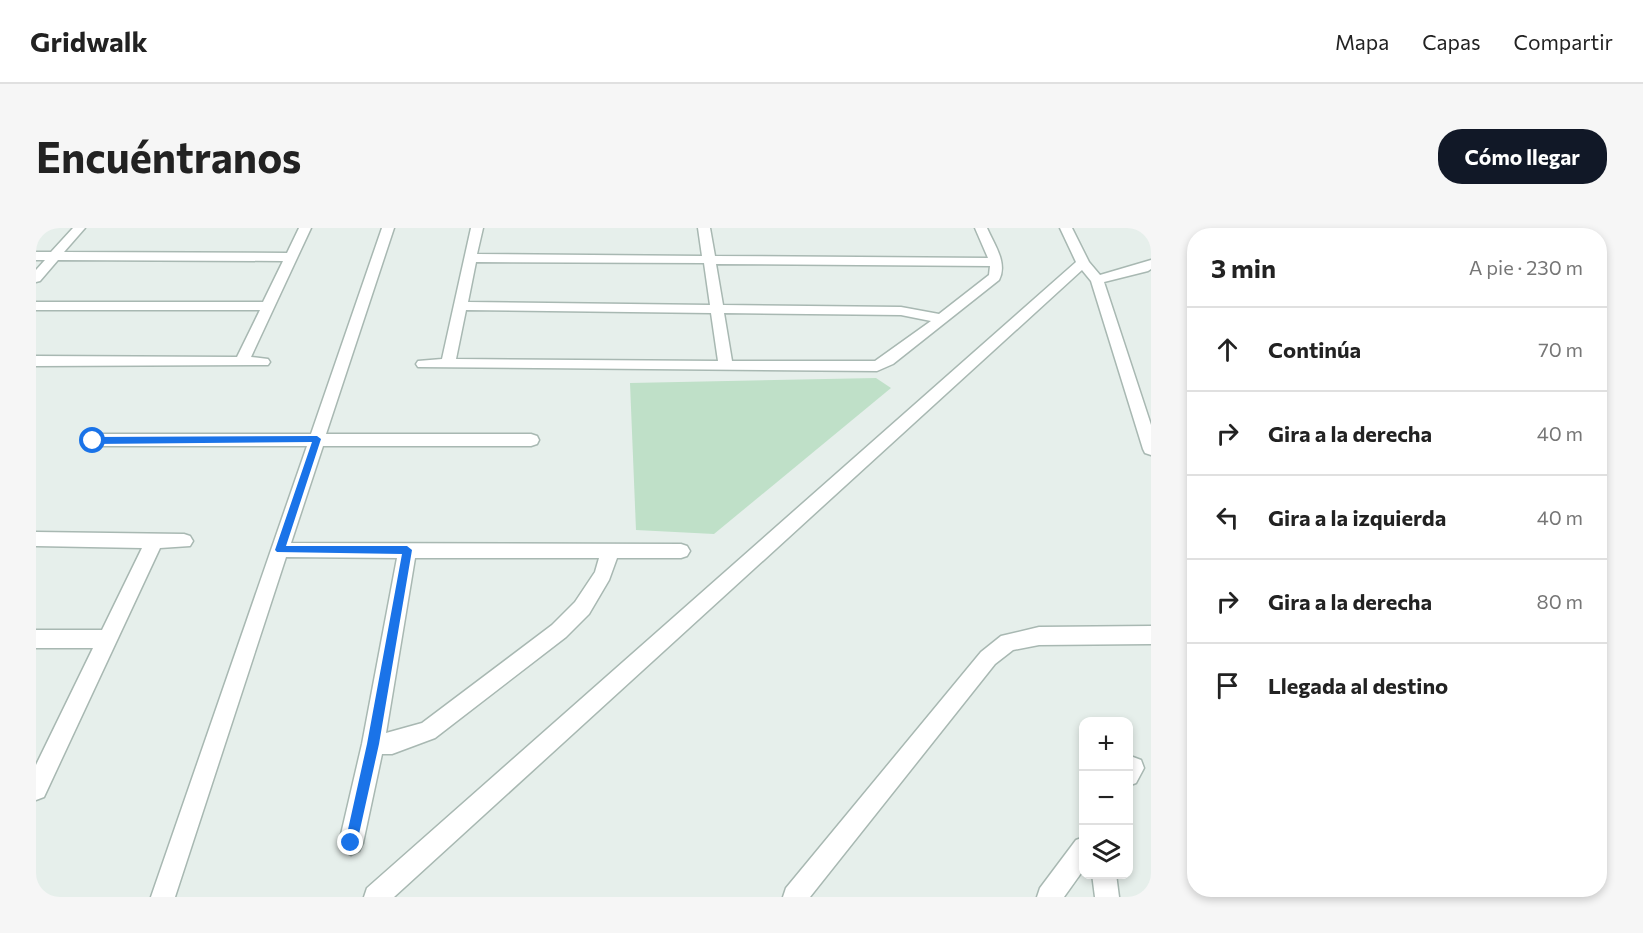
<!DOCTYPE html>
<html lang="es">
<meta charset="utf-8">
<style>
:root{--surface:#fff;--page:#f6f6f6;--text:#222;--muted:#767676;--line:#e0e0e0;--accent:#111827}
body{margin:0;font-family:Commissioner,sans-serif;background:var(--page);color:var(--text)}
.controls{position:absolute;right:18px;bottom:18px;display:grid;overflow:hidden;border-radius:12px;box-shadow:0 3px 9px #0003}
.controls button{width:54px;height:54px;display:grid;place-items:center;padding:0;border:0;border-bottom:2px solid var(--line);background:var(--surface);color:var(--text);font:30px sans-serif}
.stop{position:absolute;width:18px;height:18px;margin:-14px;border:4px solid #1a73e8;border-radius:50%;background:#fff}
.stop.end{background:#1a73e8;border-color:#fff;box-shadow:0 2px 6px #0008}
.list{margin:0;padding:0;list-style:none}
h2{display:flex;justify-content:space-between;align-items:center;height:78px;margin:0;padding:0 24px;font-size:26px}
h2 small{font-size:20px;font-weight:400;color:var(--muted)}
.list li{display:grid;grid-template-columns:39px 1fr auto;gap:18px;align-items:center;box-sizing:border-box;height:84px;padding:0 24px;border-top:2px solid var(--line)}
.list b{display:block;font-size:22px;white-space:nowrap}
.list em{font-size:20px;font-style:normal;color:var(--muted)}
.icon{flex:none;width:33px;height:33px;fill:none;stroke:currentColor;stroke-width:2;stroke-linecap:round;stroke-linejoin:round}
.map{position:relative;flex:none;width:1115px;height:669px;overflow:hidden;border-radius:24px}
header{display:flex;align-items:center;gap:36px;box-sizing:border-box;height:84px;padding:0 30px;background:var(--surface);border-bottom:2px solid var(--line)}
header strong{font-size:28px}
nav{display:flex;gap:33px;margin-inline-start:auto;font-size:21px}
.intro{display:flex;align-items:center;justify-content:space-between;box-sizing:border-box;height:144px;padding:0 36px}
h1{margin:0;font-size:42px}
.button{padding:15px 27px;border-radius:24px;background:var(--accent);color:#fff;font-size:21px;font-weight:700}
main{display:flex;gap:36px;padding:0 36px}
aside{flex:1;background:var(--surface);border-radius:24px;box-shadow:0 3px 9px #0003}
.map>svg:first-child{display:block}
.green{fill:#bfe0c8}
.lines{fill:none;stroke-linecap:round;stroke-linejoin:round}
.street-casing{stroke:#a8b8b2;stroke-width:3}
.street{fill:#fff;fill-rule:evenodd}
.route{fill:#1a73e8}
</style>
<header>
<strong>Gridwalk</strong>
<nav><a>Mapa</a><a>Capas</a><a>Compartir</a></nav>
</header>
<div class="intro"><h1>Encuéntranos</h1><a class="button">Cómo llegar</a></div>
<main>
<div class="map">
<svg width="1115" height="669" viewBox="0 0 1115 669">
<rect width="100%" height="100%" fill="#e6efeb"/>
<path class="green" d="M 840,150 L 855,160 L 678,306 L 600,302 L 594,155 Z"/>
<g class="lines">
<g class="street-casing">
<path id="street" d="M 37,0 L 49,0 L 28,24 L 251,25 L 263,0 L 275,0 L 215,129 L 232,131 L 234,134 L 232,137 L 0,138 L 0,128 L 201,129 L 224,82 L 0,82 L 0,74 L 227,74 L 247,33 L 22,32 L 4,53 L 0,54 L 0,42 L 9,32 L 0,32 L 0,24 L 15,24 Z
M 346,0 L 358,0 L 290,206 L 495,206 L 501,208 L 503,212 L 501,216 L 495,218 L 287,218 L 255,315 L 645,316 L 651,318 L 654,323 L 651,328 L 645,330 L 581,330 L 573,352 L 553,386 L 530,409 L 399,510 L 356,526 L 346,526 L 327,615 L 323,623 L 315,627 L 307,623 L 303,615 L 326,516 L 361,330 L 250,329 L 139,669 L 115,669 L 271,218 L 57,218 L 51,216 L 49,212 L 51,208 L 57,206 L 275,206 ZM 379,330 L 563,330 L 559,344 L 539,374 L 516,397 L 386,495 L 350,505 Z
M 435,0 L 447,0 L 441,26 L 666,28 L 662,0 L 674,0 L 679,28 L 952,30 L 939,0 L 951,0 C 958,16 972,35 963,52 L 857,136 L 841,143 L 382,139 L 380,136 L 382,133 L 406,131 ZM 440,34 L 668,35 L 674,77 L 432,74 ZM 680,36 L 954,38 L 953,47 L 903,86 L 865,79 L 687,77 ZM 430,82 L 675,85 L 682,133 L 420,131 ZM 688,85 L 865,87 L 895,93 L 839,133 L 696,133 Z
M 1024,0 L 1036,0 L 1053,34 L 1064,47 L 1115,32 L 1115,41 L 1112,43 L 1068,54 L 1115,197 L 1115,227 L 1109,225 L 1107,221 L 1055,53 L 1046,42 L 358,669 L 328,669 L 331,660 L 1040,34 Z
M 0,304 L 148,306 L 154,308 L 157,313 L 154,318 L 124,320 L 8,569 L 0,572 L 0,537 L 57,420 L 0,420 L 0,402 L 66,402 L 106,320 L 0,318 Z
M 1115,398 L 1115,416 L 1003,417 L 977,422 L 959,436 L 774,669 L 747,669 L 750,660 L 945,424 L 965,408 L 1003,399 Z
M 1097,529 L 1105,532 L 1108,540 L 1100,555 L 1092,558 L 1092,531 Z
M 1048,609 L 1048,641 L 1028,669 L 1001,669 L 1004,660 L 1040,612 Z
M 1056,646 L 1080,646 L 1083,669 L 1059,669 Z"/>
</g>
<use href="#street" class="street"/>
</g>
<path class="route" d="M 281,208 L 285,211 L 250,318 L 371,318 L 376,322 L 343,516 L 321,615 L 319,619 L 315,621 L 310,619 L 309,615 L 331,516 L 366,326 L 241,324 L 239,322 L 276,214 L 57,216 L 52,213 L 57,209 Z"/>
</svg>
<div class="controls">
<button>+</button>
<button>−</button>
<button><svg class="icon" aria-label="layers" viewBox="0 0 24 24"><path d="M12 4l9 5-9 5-9-5zM3 14l9 5 9-5"/></svg></button>
</div>
<div class="stop" style="left:57px;top:213px"></div>
<div class="stop end" style="left:315px;top:615px"></div>
</div>
<aside>
<h2>3 min<small>A pie · 230 m</small></h2>
<ul class="list">
<li><svg class="icon" aria-label="ahead" viewBox="0 0 24 24"><path d="M12 20V5M6 11l6-6 6 6"/></svg><div><b>Continúa</b></div><em>70 m</em></li>
<li><svg class="icon" aria-label="right" viewBox="0 0 24 24"><path d="M7 20v-9h11M14 6l5 5-5 5"/></svg><div><b>Gira a la derecha</b></div><em>40 m</em></li>
<li><svg class="icon" aria-label="left" viewBox="0 0 24 24"><path d="M17 20v-9H6M10 6l-5 5 5 5"/></svg><div><b>Gira a la izquierda</b></div><em>40 m</em></li>
<li><svg class="icon" aria-label="right" viewBox="0 0 24 24"><path d="M7 20v-9h11M14 6l5 5-5 5"/></svg><div><b>Gira a la derecha</b></div><em>80 m</em></li>
<li><svg class="icon" aria-label="arrive" viewBox="0 0 24 24"><path d="M6 21V4h12l-3 4 3 4H6"/></svg><div><b>Llegada al destino</b></div></li>
</ul>
</aside>
</main>
